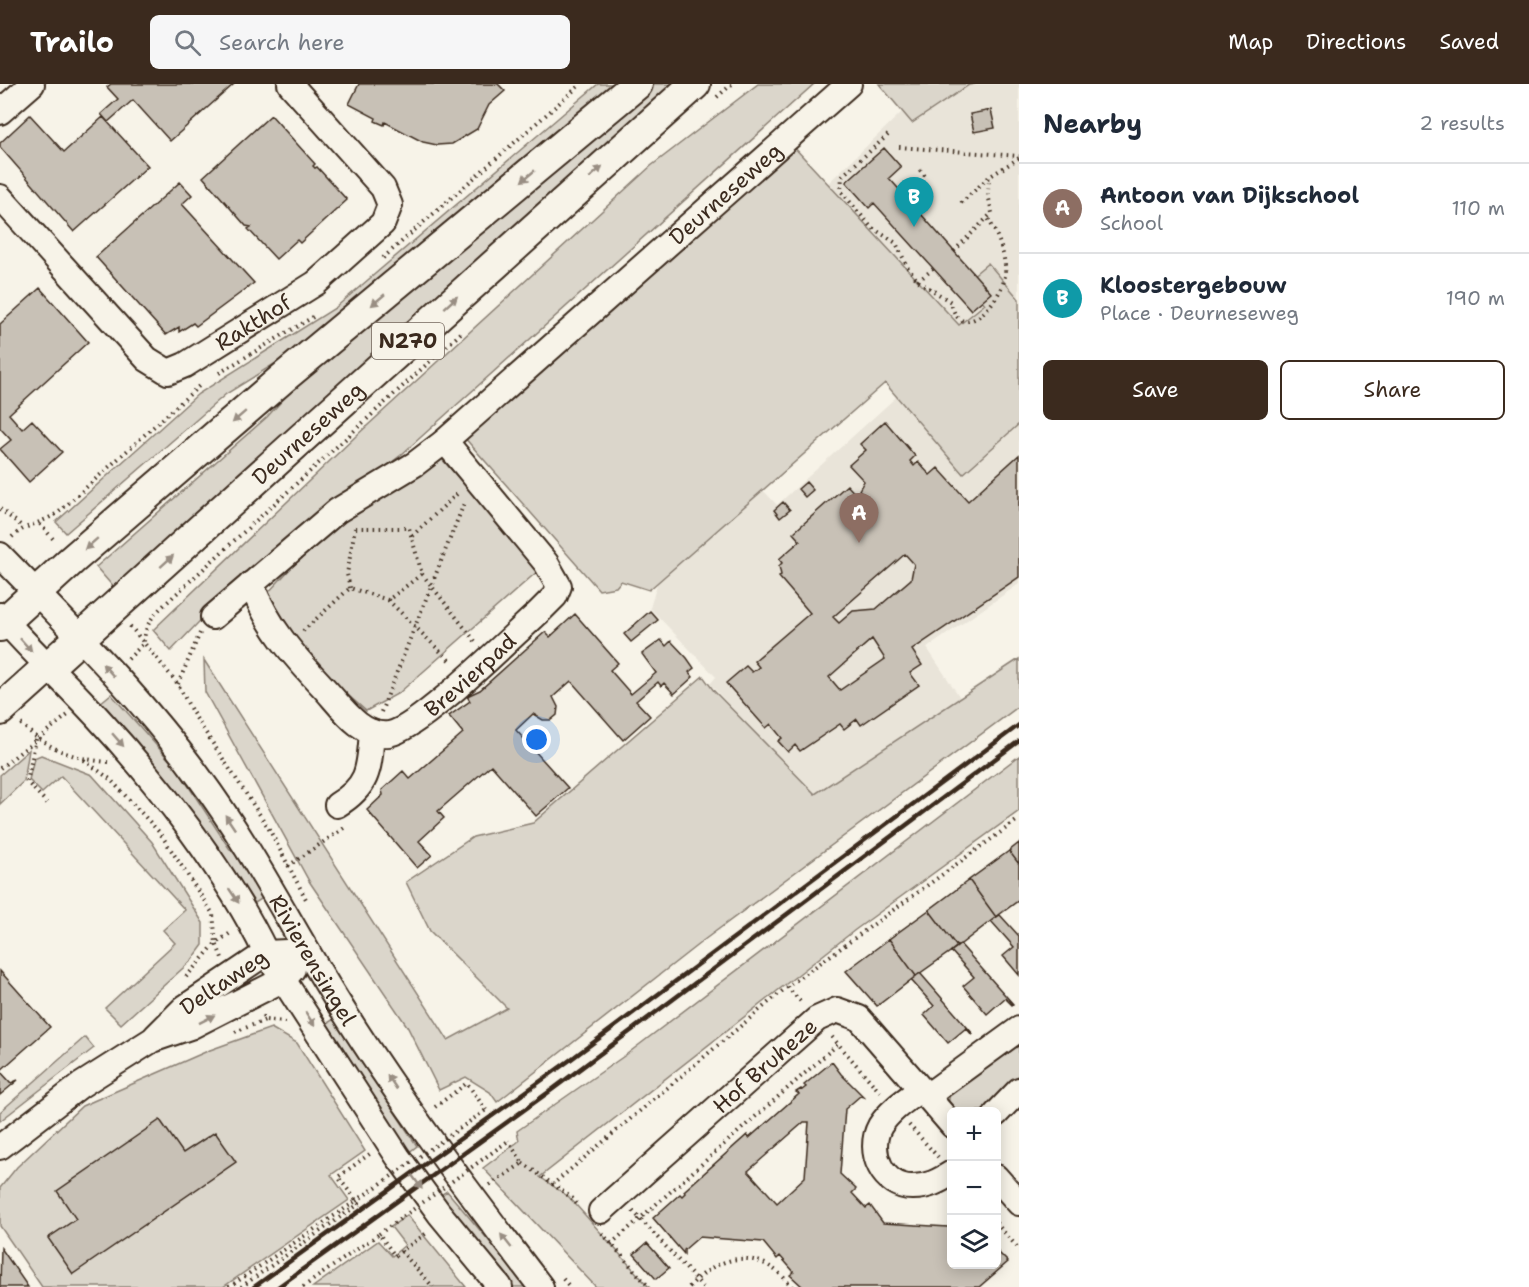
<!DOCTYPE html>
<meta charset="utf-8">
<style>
:root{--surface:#fff;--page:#f6f6f7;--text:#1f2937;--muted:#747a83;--line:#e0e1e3;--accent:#3b2a1e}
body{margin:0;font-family:"Shantell Sans",sans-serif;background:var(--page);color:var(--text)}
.controls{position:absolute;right:18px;bottom:18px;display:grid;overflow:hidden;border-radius:9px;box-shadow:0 3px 15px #0003}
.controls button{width:54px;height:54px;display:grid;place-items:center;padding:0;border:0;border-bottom:2px solid var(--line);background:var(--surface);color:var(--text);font:30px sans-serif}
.you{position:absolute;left:537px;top:656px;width:21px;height:21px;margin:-15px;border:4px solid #fff;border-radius:50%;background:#1a73e8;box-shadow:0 0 0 9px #1a73e833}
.badge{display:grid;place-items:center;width:39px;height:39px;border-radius:50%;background:var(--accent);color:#fff;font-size:20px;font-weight:700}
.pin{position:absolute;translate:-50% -50px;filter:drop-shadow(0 2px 3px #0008)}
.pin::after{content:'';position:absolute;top:32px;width:21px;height:18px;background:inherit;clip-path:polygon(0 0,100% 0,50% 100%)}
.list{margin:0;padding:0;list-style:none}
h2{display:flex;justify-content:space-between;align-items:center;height:78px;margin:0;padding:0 24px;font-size:26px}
h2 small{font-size:20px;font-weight:400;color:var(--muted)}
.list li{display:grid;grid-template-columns:39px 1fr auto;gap:18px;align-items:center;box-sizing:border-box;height:90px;padding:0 24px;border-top:2px solid var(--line)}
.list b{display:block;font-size:22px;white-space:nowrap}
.list p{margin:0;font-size:20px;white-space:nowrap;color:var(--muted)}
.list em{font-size:20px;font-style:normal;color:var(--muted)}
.actions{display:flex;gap:12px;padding:18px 24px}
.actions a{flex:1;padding:14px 0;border:2px solid var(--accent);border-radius:9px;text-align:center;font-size:21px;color:var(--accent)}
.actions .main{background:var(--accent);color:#fff}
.icon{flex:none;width:33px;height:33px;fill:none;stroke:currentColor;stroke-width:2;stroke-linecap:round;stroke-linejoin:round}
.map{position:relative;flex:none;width:1019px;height:1203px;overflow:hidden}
header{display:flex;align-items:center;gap:36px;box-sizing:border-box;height:84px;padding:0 30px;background:var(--accent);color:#fff}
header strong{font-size:28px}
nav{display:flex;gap:33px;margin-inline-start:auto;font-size:21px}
.search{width:420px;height:54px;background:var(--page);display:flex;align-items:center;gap:15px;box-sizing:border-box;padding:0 21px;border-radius:9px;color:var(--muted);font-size:22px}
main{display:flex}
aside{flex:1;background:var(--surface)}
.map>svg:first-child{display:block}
.built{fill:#e9e4d9}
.green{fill:#dbd6cb;stroke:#8b8074;stroke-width:1.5}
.building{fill:#c8c1b6;stroke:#3b2a1e;stroke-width:1.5;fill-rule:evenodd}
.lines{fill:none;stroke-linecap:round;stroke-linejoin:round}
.minor-casing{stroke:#3b2a1e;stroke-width:28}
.major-casing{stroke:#3b2a1e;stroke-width:34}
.path{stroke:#3b2a1e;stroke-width:4;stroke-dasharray:1.5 4.5;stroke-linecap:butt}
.minor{stroke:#f7f3e8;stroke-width:24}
.major{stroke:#f7f3e8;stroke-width:30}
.rail{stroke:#3b2a1e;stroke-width:4.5}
.path-bridge{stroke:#3b2a1e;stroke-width:4;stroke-dasharray:1.5 4.5;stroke-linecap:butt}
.oneway{fill:#998e83}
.labels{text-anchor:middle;stroke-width:4.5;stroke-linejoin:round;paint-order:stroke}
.shield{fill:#f7f3e8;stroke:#73665b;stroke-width:1.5}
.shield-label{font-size:21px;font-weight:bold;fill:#3b2a1e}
.street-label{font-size:22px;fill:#3b2a1e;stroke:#f7f3e8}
</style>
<header>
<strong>Trailo</strong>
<div class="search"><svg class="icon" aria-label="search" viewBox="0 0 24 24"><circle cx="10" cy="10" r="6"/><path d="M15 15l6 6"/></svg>Search here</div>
<nav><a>Map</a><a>Directions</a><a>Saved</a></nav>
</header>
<main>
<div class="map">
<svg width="1019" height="1203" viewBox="0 0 1019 1203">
<rect width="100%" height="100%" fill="#f7f3e8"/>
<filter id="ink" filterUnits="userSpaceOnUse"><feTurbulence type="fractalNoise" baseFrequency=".0167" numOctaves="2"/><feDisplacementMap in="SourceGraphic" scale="12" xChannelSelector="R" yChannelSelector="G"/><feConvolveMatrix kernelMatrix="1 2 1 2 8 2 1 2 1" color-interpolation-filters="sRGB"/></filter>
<g filter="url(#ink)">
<path class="built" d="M 931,0 L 1019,0 L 1019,500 L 927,564 L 963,618 L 816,716 L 710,600 L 716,593 L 650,524 L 658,497 L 761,404 L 777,421 L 957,258 L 822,105 Z"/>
<path class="green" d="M 598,0 L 615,0 L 305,261 L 226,310 L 66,449 L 56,438 L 198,310 L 335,224 Z
M 653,0 L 676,0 L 116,506 L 96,483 L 267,333 L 300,297 Z
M 758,0 L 814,0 L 401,371 L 365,399 L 319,426 L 248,487 L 171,567 L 153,546 L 356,352 L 651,82 Z
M 879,0 L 975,0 L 969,1 L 912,39 Z
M 792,61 L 959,241 L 985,220 L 966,197 L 988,179 L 1019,215 L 1019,340 L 963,390 L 885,299 L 649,506 L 621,497 L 616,503 L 599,506 L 463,352 Z
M 441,374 L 539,486 L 399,609 L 366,627 L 252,526 L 330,442 Z
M 1019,575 L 1019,622 L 704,856 L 497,1018 L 490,1008 L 466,993 L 439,1006 L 407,942 L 309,797 L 205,608 L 204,576 L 448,956 L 507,924 L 430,847 L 406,798 L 473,753 L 533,739 L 703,592 L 714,607 L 815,710 Z
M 111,610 L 178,686 L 229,764 L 258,793 L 266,812 L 255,819 L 217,766 L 100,619 Z
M 29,666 L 24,697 L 0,720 L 0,691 Z
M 41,671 L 92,691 L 152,758 L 203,839 L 203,861 L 192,876 L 121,940 L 105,924 L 175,859 L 163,846 L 185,826 L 61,692 L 42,709 L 29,696 L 34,674 Z
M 1019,672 L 1019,727 L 855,846 L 540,1093 L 569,1113 L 649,1203 L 596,1203 L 483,1084 L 519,1057 L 517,1047 L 627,970 Z
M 334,935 L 417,1062 L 408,1069 L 326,940 Z
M 271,944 L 297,959 L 365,1067 L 331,1091 L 349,1116 L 223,1203 L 42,1203 L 0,1142 L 0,1104 L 17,1083 L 82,1022 L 210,966 Z
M 85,953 L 94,964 L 0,1037 L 0,1028 Z
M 1019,957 L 1019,991 L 984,1027 L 953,1027 L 948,1023 L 950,1007 Z
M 447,1107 L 528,1203 L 513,1203 L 439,1112 Z
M 407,1131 L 466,1203 L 313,1203 L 378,1157 L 392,1172 L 405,1161 L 391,1143 Z"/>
<path class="building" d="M 111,0 L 234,0 L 170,57 L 133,16 L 108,38 L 101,30 L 118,15 L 107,3 Z
M 359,0 L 498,0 L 505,7 L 489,21 L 477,45 L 452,60 L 437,61 L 423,58 L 385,38 L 384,41 L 375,37 L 376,34 L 349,20 Z
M 991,26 L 995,44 L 974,48 L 970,30 Z
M 30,31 L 64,68 L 103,33 L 148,82 L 74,148 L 0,63 L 0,59 Z
M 271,31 L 315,80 L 313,82 L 315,84 L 317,83 L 347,116 L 300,159 L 297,156 L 276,175 L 248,145 L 251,143 L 246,142 L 203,93 Z
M 884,64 L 901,83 L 889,94 L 991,209 L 971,226 L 874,119 L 869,124 L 846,98 Z
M 180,98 L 192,111 L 182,120 L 254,199 L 196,242 L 193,239 L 179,248 L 179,243 L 166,251 L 96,173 Z
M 40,204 L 88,258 L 9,330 L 22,345 L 32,336 L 62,368 L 29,398 L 0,365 L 11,356 L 0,344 L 0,240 Z
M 885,337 L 915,372 L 910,377 L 914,382 L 918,378 L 930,391 L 938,384 L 968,417 L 1019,371 L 1019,493 L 912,566 L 922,581 L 910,589 L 919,601 L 861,641 L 857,635 L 844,645 L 840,640 L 800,667 L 795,661 L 788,668 L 778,657 L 782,654 L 773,643 L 771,640 L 766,644 L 726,599 L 746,582 L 752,588 L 759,583 L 754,577 L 810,529 L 779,493 L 781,491 L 779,482 L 782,479 L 779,475 L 800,457 L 793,449 L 847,401 L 859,414 L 863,410 L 859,406 L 864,397 L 849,381 L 866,366 L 860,360 ZM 905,470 L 914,480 L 911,495 L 876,525 L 853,527 L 839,539 L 833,533 ZM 872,555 L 885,575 L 840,606 L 829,593 Z
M 806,398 L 813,406 L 805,413 L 798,405 Z
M 783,418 L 790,426 L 780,434 L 774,426 Z
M 650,527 L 658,536 L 631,558 L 624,550 Z
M 575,530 L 618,579 L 610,586 L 631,610 L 656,589 L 642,570 L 661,556 L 666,562 L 671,557 L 687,574 L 694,584 L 689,588 L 693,593 L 674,610 L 664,599 L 661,602 L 658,598 L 636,617 L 650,632 L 623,656 L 571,597 L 553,613 L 558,623 L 557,631 L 551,636 L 543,636 L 533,630 L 516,646 L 568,704 L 536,732 L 491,681 L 438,727 L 444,734 L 419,757 L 432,771 L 417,784 L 367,726 L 383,711 L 382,706 L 403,687 L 410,695 L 463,649 L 449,632 L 470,617 L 467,612 L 480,606 L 545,548 L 550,553 Z
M 1019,759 L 1019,780 L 1009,767 Z
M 1009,767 L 1019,780 L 1019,816 L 996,833 L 969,796 Z
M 969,796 L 996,833 L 957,863 L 929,826 Z
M 929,826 L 957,863 L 916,892 L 889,855 Z
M 1000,831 L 1019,852 L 1019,891 L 1003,872 L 1014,863 L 991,837 Z
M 889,855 L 916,892 L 877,922 L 846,887 Z
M 960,860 L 1013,920 L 1012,921 L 1005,914 L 987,930 L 963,902 L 974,893 L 951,867 Z
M 0,887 L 50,943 L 0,987 L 11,999 L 18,996 L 0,1011 Z
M 920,889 L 973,950 L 972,951 L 966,944 L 948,959 L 924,931 L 934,922 L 911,896 Z
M 832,978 L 841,990 L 864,1013 L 860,1012 L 845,1025 L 840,1090 L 856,1105 L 852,1109 L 866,1124 L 870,1121 L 883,1139 L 948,1143 L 952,1140 L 952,1180 L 996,1180 L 996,1166 L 1008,1178 L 979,1203 L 803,1203 L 790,1191 L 794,1188 L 780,1172 L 777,1175 L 763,1158 L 699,1153 L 684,1166 L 684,1170 L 653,1134 L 680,1110 L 682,1112 L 685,1109 L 684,1107 L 747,1051 L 749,1054 L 799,1010 L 796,1008 L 801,1005 L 802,1006 L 806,1003 L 804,1001 ZM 804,1038 L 809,1038 L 805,1093 L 777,1119 L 748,1087 Z
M 160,1036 L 183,1069 L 215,1048 L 236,1078 L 73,1190 L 48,1154 L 76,1135 L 57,1107 Z
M 647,1159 L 669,1184 L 656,1195 L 634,1170 Z
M 1,1164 L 28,1203 L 0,1203 Z"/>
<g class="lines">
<g class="minor-casing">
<g id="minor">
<path d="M 0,28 L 32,0"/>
<path id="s1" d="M 0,113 L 147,275 L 168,288 L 185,281 L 316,199 L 383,139 L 390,121 L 383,104 L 290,0"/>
<path id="s2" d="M 0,471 C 69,542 141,613 199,693 C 251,763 290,841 336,915 C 398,1015 470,1110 541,1203"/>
<path id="s3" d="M 251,500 C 269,544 292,570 324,604 C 340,621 361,654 389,650 C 419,645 510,554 538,529 L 555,512 L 559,502 L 546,479 L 445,357"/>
<path d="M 0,531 C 31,567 66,599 98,634 C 158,699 228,790 266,869 L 398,1073 L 439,1129 L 500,1203"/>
<path id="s4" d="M 213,533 L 337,427 L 415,380 L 445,357 L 849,0"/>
<path d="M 337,721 C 370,701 369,684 372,648"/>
<path id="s5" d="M 156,952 L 184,924 L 266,869 L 307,867"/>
<path d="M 921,1005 C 906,1016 890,1026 880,1042 C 866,1067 883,1104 913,1103 C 928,1103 939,1097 952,1089"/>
<path d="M 927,1012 L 1019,945"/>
<path d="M 996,1030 L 1019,1006"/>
<path d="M 0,1063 L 81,1001 L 152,956 L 190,943 L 284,895 L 293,885"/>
<path d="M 996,1093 L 1019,1119"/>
<path id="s6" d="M 601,1127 L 817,935 L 837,926 L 859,934 L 952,1041"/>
</g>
</g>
<g class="major-casing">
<g id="major">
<path d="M 0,542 L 72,476 L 283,294 L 637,0"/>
<path id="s7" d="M 0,626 L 695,0"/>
</g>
</g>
<path class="path" d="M 717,13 L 732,0
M 888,51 L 842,92 L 841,107 L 871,143 L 896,159 L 908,184 L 918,197 L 951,218 C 960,263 1001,218 1005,192 C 1007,173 997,150 988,134
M 899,63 L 1019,72
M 920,86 L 925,92
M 911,119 L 917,113
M 961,119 L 989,93 L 1019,74
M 954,167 L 992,129 L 988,110 L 989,93
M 383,174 L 581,0
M 918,197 L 933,185
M 219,289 L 313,233
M 0,425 L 23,443
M 40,440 L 55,457
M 412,452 L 459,408
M 12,453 C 26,440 41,440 59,428 L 200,301
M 422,490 L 475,557
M 350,504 L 347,490 L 355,444
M 388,516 L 451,578
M 130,542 L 178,600 L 192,628 L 268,743 L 307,817
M 303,547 L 350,504 L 388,516 L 422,490 L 409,444 L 356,444
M 128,575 L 144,559 C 144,536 160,525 176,510 L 462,248
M 178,600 L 200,549
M 381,628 L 465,417
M 21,640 C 46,664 73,675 108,678
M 36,655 L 27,698 L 47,719
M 84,676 L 110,695 L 160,749 L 213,830 L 216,859 L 222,874
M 0,684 L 68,631
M 288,782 L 344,744
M 186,893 L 216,859 L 232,848
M 787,903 L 803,920
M 262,932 L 265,936 L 285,938
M 235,948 L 265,936
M 832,953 L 880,1008
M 435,1023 L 467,999 L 486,1026
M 909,1041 L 938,1073
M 523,1079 L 572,1114 L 579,1123
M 490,1101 L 523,1079 L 508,1057
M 552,1101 L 787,903 L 1019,735
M 633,1127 L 703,1203
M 996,1139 L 1019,1165
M 602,1149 L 649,1203
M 611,1160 L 838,960
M 401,1167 L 433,1203
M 563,1195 L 570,1203
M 229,1203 L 356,1117
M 241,1203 L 359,1120 L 338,1093 L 371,1069
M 303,1203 L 379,1150 L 395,1172 L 428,1148
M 689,1203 C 722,1168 761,1163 792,1203"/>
<use href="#minor" class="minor"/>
<use href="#major" class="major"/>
<path class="rail" d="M 254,1203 L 570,976 L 1019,641
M 278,1203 L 553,1005 L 1019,657"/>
<path class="path-bridge" d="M 356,1117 L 486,1026
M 379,1150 L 508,1057"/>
</g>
<defs><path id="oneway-solid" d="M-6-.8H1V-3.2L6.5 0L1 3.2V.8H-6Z" transform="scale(1.5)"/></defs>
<g class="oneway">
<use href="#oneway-solid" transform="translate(596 88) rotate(-42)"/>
<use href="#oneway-solid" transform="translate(528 92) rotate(140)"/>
<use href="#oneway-solid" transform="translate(378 216) rotate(140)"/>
<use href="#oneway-solid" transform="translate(451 218) rotate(-42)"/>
<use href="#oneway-solid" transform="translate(239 333) rotate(139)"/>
<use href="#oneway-solid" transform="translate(91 460) rotate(139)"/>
<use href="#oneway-solid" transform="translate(167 477) rotate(-42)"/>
<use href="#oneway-solid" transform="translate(26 561) rotate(48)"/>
<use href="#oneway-solid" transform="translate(108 586) rotate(-132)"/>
<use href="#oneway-solid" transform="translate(118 656) rotate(49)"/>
<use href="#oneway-solid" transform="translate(230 738) rotate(-124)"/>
<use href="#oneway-solid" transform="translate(234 812) rotate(56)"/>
<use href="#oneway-solid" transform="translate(207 935) rotate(-27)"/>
<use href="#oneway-solid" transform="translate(310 935) rotate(57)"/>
<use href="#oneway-solid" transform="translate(392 998) rotate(-124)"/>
<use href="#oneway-solid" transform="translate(417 1098) rotate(54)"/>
<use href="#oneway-solid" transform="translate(506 1157) rotate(-128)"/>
</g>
</g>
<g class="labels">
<rect class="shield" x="372" y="239" width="72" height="36" rx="4.5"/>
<g class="shield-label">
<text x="408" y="264">N270</text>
</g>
<g class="street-label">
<text dy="8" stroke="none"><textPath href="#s4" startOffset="666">Deurneseweg</textPath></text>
<text dy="8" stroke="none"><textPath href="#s1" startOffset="342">Rakthof</textPath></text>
<text dy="8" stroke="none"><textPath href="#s7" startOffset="414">Deurneseweg</textPath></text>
<text dy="8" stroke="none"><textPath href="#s3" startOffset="312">Brevierpad</textPath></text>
<text dy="8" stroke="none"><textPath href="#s2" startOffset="514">Rivierensingel</textPath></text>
<text dy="8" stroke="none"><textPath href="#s5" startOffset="87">Deltaweg</textPath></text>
<text dy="8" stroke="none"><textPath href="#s6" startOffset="219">Hof Bruheze</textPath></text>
</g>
</g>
</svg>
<div class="controls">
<button>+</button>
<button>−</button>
<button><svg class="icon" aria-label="layers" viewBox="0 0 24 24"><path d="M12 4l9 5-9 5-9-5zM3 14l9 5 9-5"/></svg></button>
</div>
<div class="you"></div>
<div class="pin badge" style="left:859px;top:459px;background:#8d6e63">A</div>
<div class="pin badge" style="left:914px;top:143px;background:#0f9aa8">B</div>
</div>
<aside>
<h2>Nearby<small>2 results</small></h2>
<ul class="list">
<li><span class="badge" style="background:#8d6e63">A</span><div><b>Antoon van Dijkschool</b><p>School</p></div><em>110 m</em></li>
<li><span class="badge" style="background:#0f9aa8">B</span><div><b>Kloostergebouw</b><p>Place · Deurneseweg</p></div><em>190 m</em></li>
</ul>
<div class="actions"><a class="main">Save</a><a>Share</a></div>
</aside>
</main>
